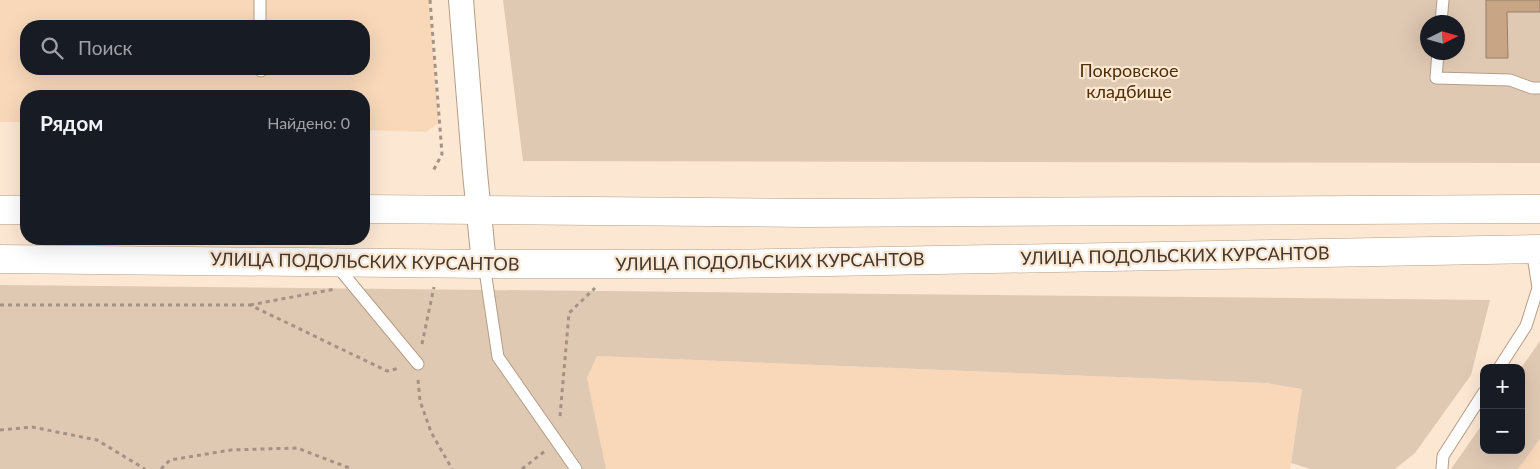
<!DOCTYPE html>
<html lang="ru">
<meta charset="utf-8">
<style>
:root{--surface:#171b24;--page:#20242c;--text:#f1f3f6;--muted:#9ea1a6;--line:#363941}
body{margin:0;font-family:Lato,sans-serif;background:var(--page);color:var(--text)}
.controls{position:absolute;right:15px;bottom:15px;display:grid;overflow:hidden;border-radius:10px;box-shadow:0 5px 20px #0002}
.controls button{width:45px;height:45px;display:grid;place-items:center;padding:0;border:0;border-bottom:1px solid var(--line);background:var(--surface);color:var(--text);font:25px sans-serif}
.compass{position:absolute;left:1420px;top:15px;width:45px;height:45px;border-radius:50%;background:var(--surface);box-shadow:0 5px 20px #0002;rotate:85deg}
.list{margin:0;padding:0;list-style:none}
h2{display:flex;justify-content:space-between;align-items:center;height:65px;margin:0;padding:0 20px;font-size:21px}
h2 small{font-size:16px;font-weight:400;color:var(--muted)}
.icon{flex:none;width:28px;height:28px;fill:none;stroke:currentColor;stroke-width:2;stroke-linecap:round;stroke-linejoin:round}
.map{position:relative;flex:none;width:1540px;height:469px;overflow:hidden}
.search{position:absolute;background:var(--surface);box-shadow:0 5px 20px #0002;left:20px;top:20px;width:350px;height:55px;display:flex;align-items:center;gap:12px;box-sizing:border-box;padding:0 18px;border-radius:20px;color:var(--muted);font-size:19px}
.panel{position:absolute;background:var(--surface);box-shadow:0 5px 20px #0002;left:20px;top:90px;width:350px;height:155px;border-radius:20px}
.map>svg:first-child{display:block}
.built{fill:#f8d8b9;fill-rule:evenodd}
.green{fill:#e0c9b3;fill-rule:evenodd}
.building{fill:#c7a585;stroke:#977f68}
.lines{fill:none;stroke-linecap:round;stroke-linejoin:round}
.service-casing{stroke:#b69d86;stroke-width:13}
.minor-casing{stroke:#b69d86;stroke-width:26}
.secondary-casing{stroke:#b69d86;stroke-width:29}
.path{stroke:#a49384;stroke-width:3;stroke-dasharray:4 4;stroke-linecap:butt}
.service{stroke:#fff;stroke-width:11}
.minor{stroke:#fff;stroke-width:24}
.secondary{stroke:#fff;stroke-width:28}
.labels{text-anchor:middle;stroke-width:4.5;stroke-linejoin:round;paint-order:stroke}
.park-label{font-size:18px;fill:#502e05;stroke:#fce7d3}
.street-label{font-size:18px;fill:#44392f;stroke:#fce7d3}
</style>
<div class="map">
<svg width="1540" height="469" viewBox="0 0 1540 469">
<rect width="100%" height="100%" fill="#fce7d3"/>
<path class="built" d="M 0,0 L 429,0 L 439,123 L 426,132 L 364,130 L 364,96 L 26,96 L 26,122 L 0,122 ZM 26,26 L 364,26 L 364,69 L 26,69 Z
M 597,356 L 1266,383 L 1302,389 L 1290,469 L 606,469 L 587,378 Z
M 1540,439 L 1540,469 L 1518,469 Z"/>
<path class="green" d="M 503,0 L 1540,0 L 1540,163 L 523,161 ZM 1428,22 L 1458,22 L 1458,52 L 1428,52 Z
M 0,285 L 1490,300 L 1471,375 L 1415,453 L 1395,469 L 1310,469 L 1291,463 L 1302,389 L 1266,383 L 597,356 L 587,378 L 606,469 L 0,469 Z
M 1540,341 L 1540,439 L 1518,469 L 1451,469 L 1484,422 L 1484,450 L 1521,450 L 1521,368 Z"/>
<path class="building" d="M 1486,0 L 1540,0 L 1540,12 L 1507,12 L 1508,58 L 1486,58 Z"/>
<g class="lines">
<g class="service-casing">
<path id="service" d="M 260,0 L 260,26
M 1441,22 L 1443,0
M 1438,52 L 1436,78 L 1510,80 L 1532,88 L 1540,88
M 261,69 L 261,71
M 484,264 L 498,357 L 576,469
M 336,265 L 418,364
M 1499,368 L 1526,326 L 1538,288 L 1532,249
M 1442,469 L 1443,456 L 1484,392"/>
</g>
<g class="minor-casing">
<path id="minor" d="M 461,0 L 475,173 L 484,264"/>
</g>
<g class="secondary-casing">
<path id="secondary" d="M 364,209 L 806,213 L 1540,209
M 0,210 L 26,210
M 0,259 L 484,264 L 726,264 L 1540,249"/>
</g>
<path class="path" d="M 430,0 L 442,154 L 432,173
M 0,305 L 250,305 L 387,371 L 400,368
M 250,305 L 335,289
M 422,344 L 434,287
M 418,380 L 420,401 L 431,432 L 452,469
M 560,416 L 569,313 L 595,288
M 0,430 L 32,427 L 97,440 L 145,469
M 161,469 L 170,460 L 231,450 L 297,448 L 352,469
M 522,469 L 545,451"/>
<use href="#service" class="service"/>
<use href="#minor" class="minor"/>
<use href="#secondary" class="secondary"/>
</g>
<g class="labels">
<g class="park-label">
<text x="1129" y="77">Покровское<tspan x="1129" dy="21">кладбище</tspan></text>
</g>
<g class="street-label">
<text transform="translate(1175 256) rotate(-1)" y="6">УЛИЦА ПОДОЛЬСКИХ КУРСАНТОВ</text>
<text transform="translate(365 262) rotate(1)" y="6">УЛИЦА ПОДОЛЬСКИХ КУРСАНТОВ</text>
<text transform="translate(770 262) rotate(-1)" y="6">УЛИЦА ПОДОЛЬСКИХ КУРСАНТОВ</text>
</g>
</g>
</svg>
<div class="controls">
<button>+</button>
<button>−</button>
</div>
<svg class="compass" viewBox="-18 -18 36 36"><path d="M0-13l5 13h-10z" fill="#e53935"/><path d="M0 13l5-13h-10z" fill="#9ea1a6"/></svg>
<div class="search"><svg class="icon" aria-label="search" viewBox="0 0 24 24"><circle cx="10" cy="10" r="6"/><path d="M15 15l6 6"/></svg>Поиск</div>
<section class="panel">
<h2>Рядом<small>Найдено: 0</small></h2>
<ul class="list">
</ul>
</section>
</div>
